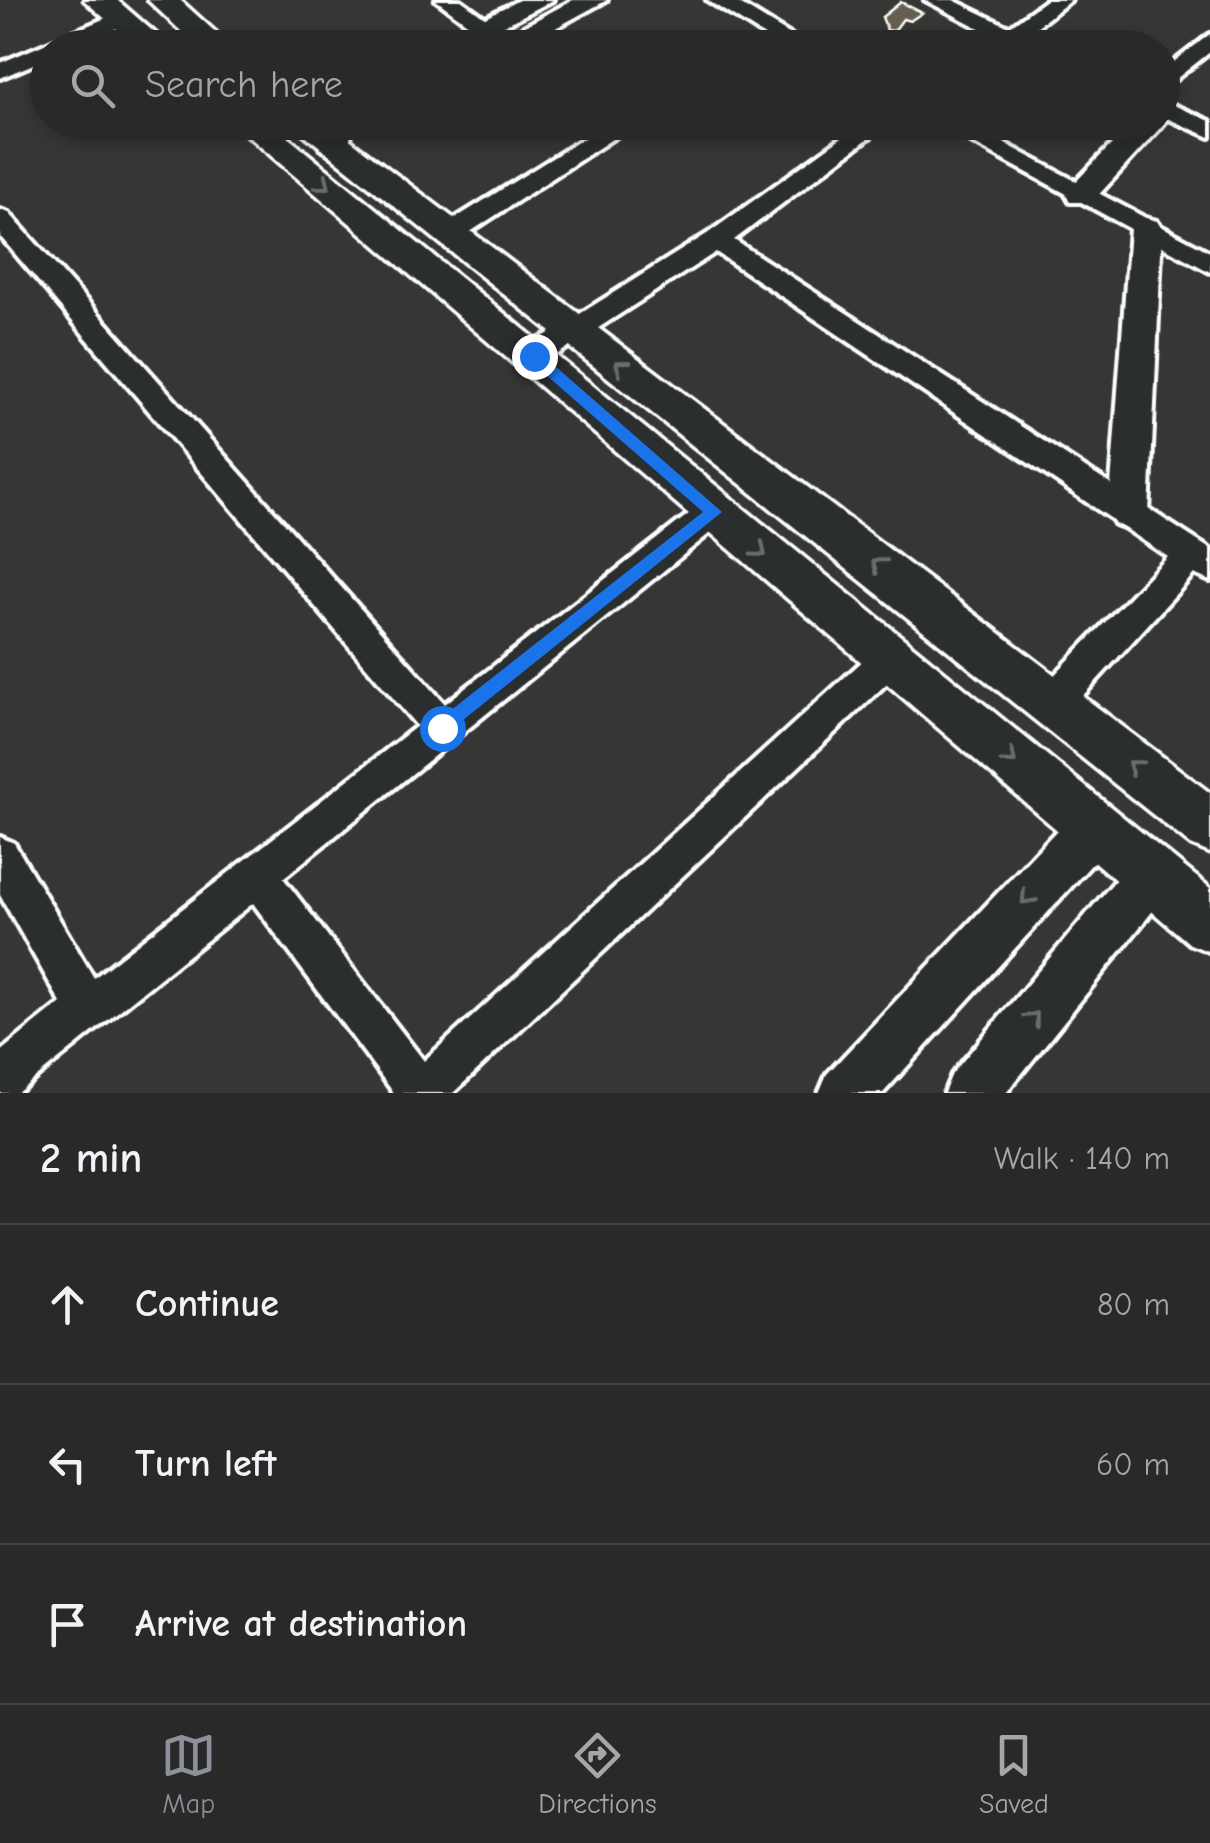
<!DOCTYPE html>
<meta charset="utf-8">
<style>
:root{--surface:#282928;--page:#303130;--text:#f1f3f6;--muted:#a5a6a8;--line:#444545;--accent:#8c9099}
body{margin:0;font-family:"Comic Neue",sans-serif;background:var(--page);color:var(--text)}
.stop{position:absolute;width:30px;height:30px;margin:-22px;border:8px solid #1a73e8;border-radius:50%;background:#fff}
.stop.end{background:#1a73e8;border-color:#fff;box-shadow:0 2px 10px #0008}
.list{margin:0;padding:0;list-style:none}
h2{display:flex;justify-content:space-between;align-items:center;height:130px;margin:0;padding:0 40px;font-size:42px}
h2 small{font-size:32px;font-weight:400;color:var(--muted)}
.list li{display:grid;grid-template-columns:65px 1fr auto;gap:30px;align-items:center;box-sizing:border-box;height:160px;padding:0 40px;border-top:2px solid var(--line)}
.list b{display:block;font-size:38px;white-space:nowrap}
.list em{font-size:32px;font-style:normal;color:var(--muted)}
.icon{flex:none;width:55px;height:55px;fill:none;stroke:currentColor;stroke-width:2;stroke-linecap:round;stroke-linejoin:round}
.map{position:relative;flex:none;width:1210px;height:1093px;overflow:hidden}
.search{position:absolute;background:var(--surface);box-shadow:0 5px 15px #0003;left:30px;right:30px;top:30px;height:110px;display:flex;align-items:center;gap:25px;box-sizing:border-box;padding:0 35px;border-radius:55px;color:var(--muted);font-size:38px}
.sheet{height:610px;background:var(--surface)}
nav{display:flex;justify-content:space-around;align-items:center;box-sizing:border-box;height:140px;border-top:2px solid var(--line);background:var(--surface);font-size:28px;color:var(--muted)}
nav a{display:grid;justify-items:center;gap:5px}
nav .on{color:var(--accent)}
.map>svg:first-child{display:block}
.building{fill:#665f4f;stroke:#fff;stroke-width:2.5}
.lines{fill:none;stroke-linecap:round;stroke-linejoin:round}
.minor-casing{stroke:#fff;stroke-width:8}
.tertiary-casing{stroke:#fff;stroke-width:8}
.secondary-casing{stroke:#fff;stroke-width:7}
.minor{fill:#2a2d2e;fill-rule:evenodd}
.tertiary{fill:#2a2d2e;fill-rule:evenodd}
.secondary{fill:#2a2d2e;fill-rule:evenodd}
.oneway{stroke:#6a6c6d}
.route{fill:#1a73e8}
</style>
<div class="map">
<svg width="1210" height="1093" viewBox="0 0 1210 1093">
<rect width="100%" height="100%" fill="#363735"/>
<filter id="ink" filterUnits="userSpaceOnUse"><feTurbulence type="fractalNoise" baseFrequency=".01" numOctaves="2"/><feDisplacementMap in="SourceGraphic" scale="20" xChannelSelector="R" yChannelSelector="G"/><feConvolveMatrix kernelMatrix="1 2 1 2 8 2 1 2 1" color-interpolation-filters="sRGB"/></filter>
<g filter="url(#ink)">
<path class="building" d="M 901,2 L 922,13 L 910,21 L 903,19 L 894,31 L 887,30 L 882,17 Z"/>
<g class="lines">
<g class="minor-casing">
<path id="minor" d="M 436,0 L 461,0 L 497,26 L 486,32 L 478,31 Z
M 707,0 L 733,0 L 812,48 L 784,48 Z
M 925,0 L 953,0 L 1009,27 L 1046,0 L 1071,0 L 1026,35 L 1048,48 L 1018,48 Z
M 120,12 L 131,18 L 128,23 L 72,48 L 48,48 L 48,58 L 0,78 L 0,63 Z
M 1210,34 L 1210,52 L 1162,90 L 1162,71 Z
M 1162,100 L 1210,121 L 1210,137 L 1162,116 Z
M 610,122 L 638,122 L 461,238 L 443,238 L 439,232 L 443,226 Z
M 863,122 L 890,122 L 734,240 L 1210,549 L 1210,581 L 1194,574 L 1066,714 L 1053,719 L 1040,714 L 1035,702 L 1040,690 L 1168,557 L 716,252 L 544,363 L 524,363 L 520,356 L 524,349 L 707,234 Z
M 934,122 L 964,122 L 1210,252 L 1210,272 Z
M 0,210 L 9,213 L 445,704 L 703,503 L 714,499 L 725,503 L 730,512 L 725,521 L 283,878 L 424,1061 L 878,647 L 890,642 L 902,647 L 907,658 L 902,669 L 453,1093 L 394,1093 L 253,903 L 17,1093 L 0,1093 L 0,1052 L 61,1003 L 0,895 L 0,837 L 14,843 L 94,978 L 417,726 L 0,236 Z"/>
</g>
<g class="tertiary-casing">
<path id="tertiary" d="M 519,0 L 553,0 L 460,48 L 424,48 Z
M 573,0 L 607,0 L 526,44 L 506,44 L 503,38 Z
M 1162,119 L 1165,122 L 1160,128 L 1092,202 L 1070,202 L 1066,195 L 1070,188 L 1133,122 Z
M 325,122 L 354,122 L 346,155 L 335,157 L 320,148 Z
M 1146,218 L 1157,221 L 1162,229 L 1149,513 L 1143,524 L 1129,529 L 1115,524 L 1109,513 L 1130,229 L 1135,221 Z
M 1093,803 L 1110,810 L 1117,827 L 1110,844 L 883,1093 L 819,1093 L 827,1074 L 1076,810 Z
M 1151,851 L 1168,858 L 1175,875 L 1168,892 L 1006,1093 L 944,1093 L 952,1074 L 1134,858 Z"/>
</g>
<g class="secondary-casing">
<path id="secondary" d="M 84,0 L 117,0 L 172,48 L 138,48 Z
M 148,0 L 180,0 L 233,48 L 199,48 Z
M 232,122 L 269,122 L 1210,888 L 1210,952 L 1190,944 Z
M 289,122 L 327,122 L 1210,793 L 1210,853 L 1191,845 Z"/>
</g>
<use href="#minor" class="minor"/>
<use href="#tertiary" class="tertiary"/>
<use href="#secondary" class="secondary"/>
</g>
<defs><path id="oneway-chevron" d="M-2-3.5L2.5 0L-2 3.5" fill="none" stroke-width="1.6" stroke-linecap="round" stroke-linejoin="round" transform="scale(2.5)"/></defs>
<g class="oneway">
<use href="#oneway-chevron" transform="translate(324 184) rotate(39)"/>
<use href="#oneway-chevron" transform="translate(621 366) rotate(-143)"/>
<use href="#oneway-chevron" transform="translate(760 551) rotate(40)"/>
<use href="#oneway-chevron" transform="translate(878 564) rotate(-142)"/>
<use href="#oneway-chevron" transform="translate(1010 758) rotate(40)"/>
<use href="#oneway-chevron" transform="translate(1134 766) rotate(-142)"/>
<use href="#oneway-chevron" transform="translate(1027 898) rotate(133)"/>
<use href="#oneway-chevron" transform="translate(1033 1018) rotate(-51)"/>
</g>
</g>
<path class="route" d="M 529,352 L 539,352 L 722,512 L 442,737 L 433,728 L 436,722 L 703,512 L 529,360 Z"/>
</svg>
<div class="stop" style="left:442px;top:728px"></div>
<div class="stop end" style="left:534px;top:356px"></div>
<div class="search"><svg class="icon" aria-label="search" viewBox="0 0 24 24"><circle cx="10" cy="10" r="6"/><path d="M15 15l6 6"/></svg>Search here</div>
</div>
<section class="sheet">
<h2>2 min<small>Walk · 140 m</small></h2>
<ul class="list">
<li><svg class="icon" aria-label="ahead" viewBox="0 0 24 24"><path d="M12 20V5M6 11l6-6 6 6"/></svg><div><b>Continue</b></div><em>80 m</em></li>
<li><svg class="icon" aria-label="left" viewBox="0 0 24 24"><path d="M17 20v-9H6M10 6l-5 5 5 5"/></svg><div><b>Turn left</b></div><em>60 m</em></li>
<li><svg class="icon" aria-label="arrive" viewBox="0 0 24 24"><path d="M6 21V4h12l-3 4 3 4H6"/></svg><div><b>Arrive at destination</b></div></li>
</ul>
</section>
<nav>
<a class="on"><svg class="icon" aria-label="map" viewBox="0 0 24 24"><path d="M3 6l6-2 6 2 6-2v14l-6 2-6-2-6 2zM9 4v14M15 6v14"/></svg>Map</a>
<a><svg class="icon" aria-label="directions" viewBox="0 0 24 24"><path d="M12 3l9 9-9 9-9-9zM9 14v-3h6M13 9l2 2-2 2"/></svg>Directions</a>
<a><svg class="icon" aria-label="saved" viewBox="0 0 24 24"><path d="M7 4h10v16l-5-4-5 4z"/></svg>Saved</a>
</nav>
